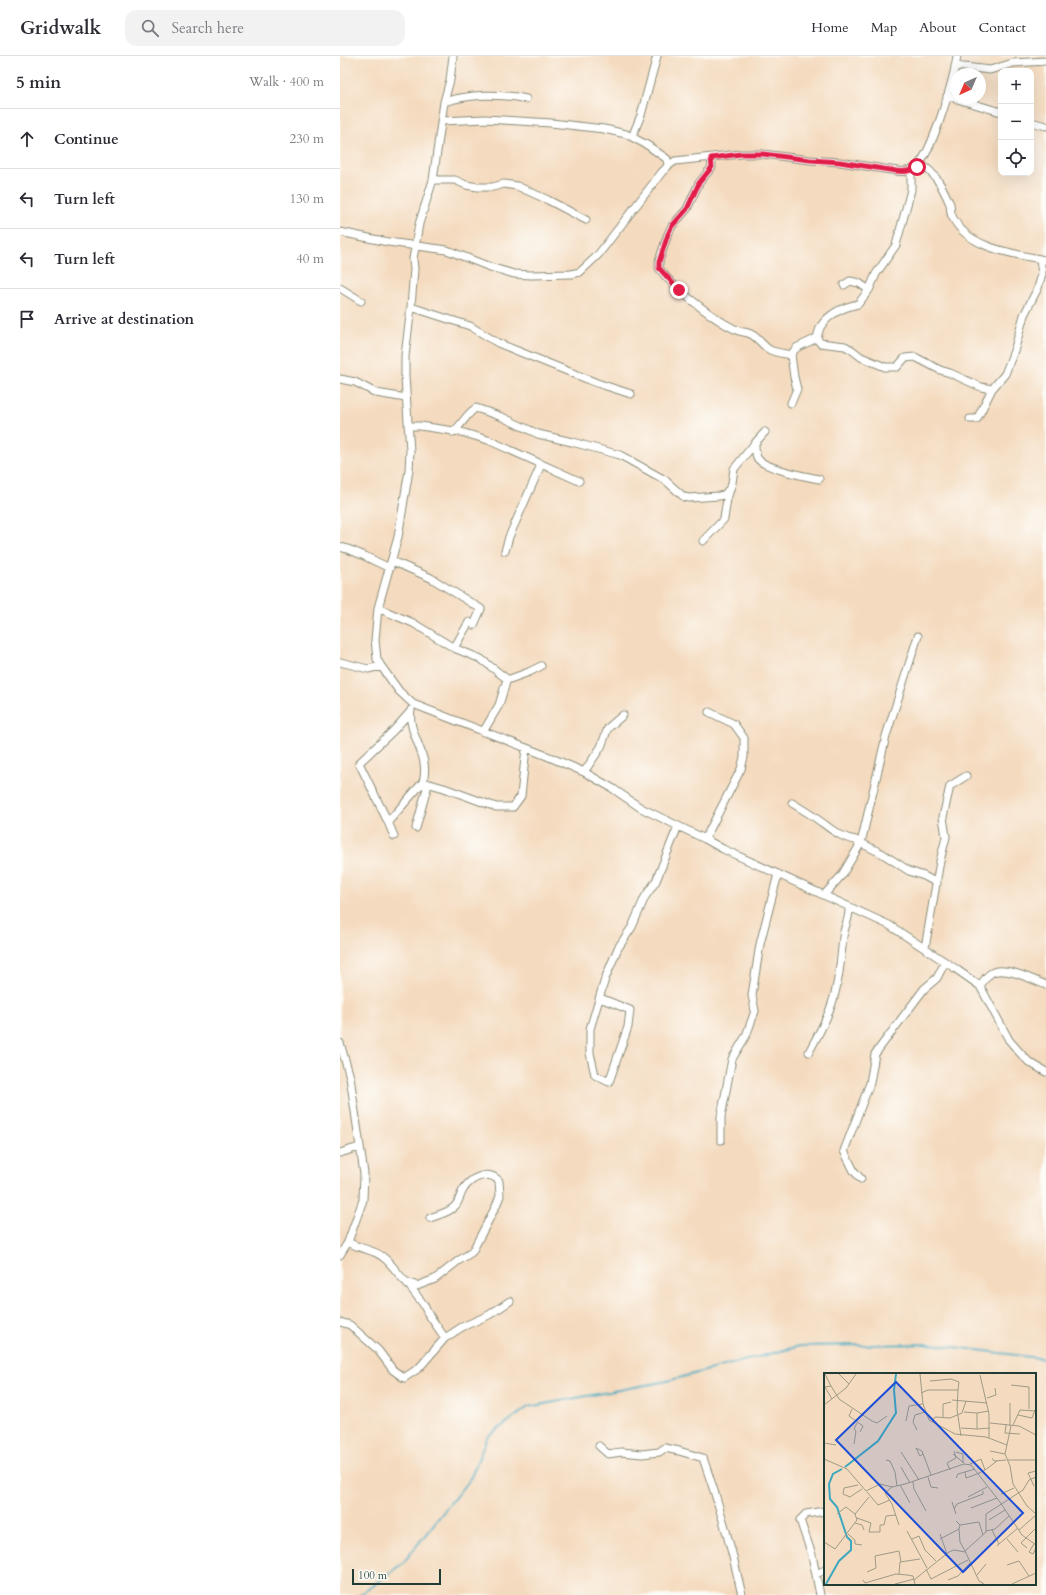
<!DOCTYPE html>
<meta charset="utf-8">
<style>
:root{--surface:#fff;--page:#f2f2f3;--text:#2b2b33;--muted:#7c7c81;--line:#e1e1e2}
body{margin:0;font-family:Cardo,serif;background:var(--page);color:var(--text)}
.controls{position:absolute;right:12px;top:12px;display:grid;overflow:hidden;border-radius:8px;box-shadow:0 4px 16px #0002}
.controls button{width:36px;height:36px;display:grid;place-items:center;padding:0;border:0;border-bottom:1px solid var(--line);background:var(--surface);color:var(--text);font:20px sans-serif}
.compass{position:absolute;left:610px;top:12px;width:36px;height:36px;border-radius:50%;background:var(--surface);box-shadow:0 4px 16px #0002;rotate:224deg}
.scale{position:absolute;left:12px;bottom:10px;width:89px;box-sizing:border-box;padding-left:4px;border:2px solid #1f3d34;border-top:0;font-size:11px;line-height:14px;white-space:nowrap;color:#1f3d34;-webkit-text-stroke:3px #fdfcf7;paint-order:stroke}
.stop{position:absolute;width:12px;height:12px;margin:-9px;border:3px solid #e11d48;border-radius:50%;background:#fff}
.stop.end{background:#e11d48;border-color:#fff;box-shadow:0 1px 4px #0008}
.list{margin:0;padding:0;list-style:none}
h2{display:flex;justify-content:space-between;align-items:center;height:52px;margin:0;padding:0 16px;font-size:17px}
h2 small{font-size:13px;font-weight:400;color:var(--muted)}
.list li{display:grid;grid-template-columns:26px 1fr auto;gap:12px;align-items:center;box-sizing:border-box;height:60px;padding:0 16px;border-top:1px solid var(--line)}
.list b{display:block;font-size:15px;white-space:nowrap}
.list em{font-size:13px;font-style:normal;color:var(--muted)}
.icon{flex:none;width:22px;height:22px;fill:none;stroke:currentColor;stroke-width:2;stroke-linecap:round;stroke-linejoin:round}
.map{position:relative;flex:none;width:706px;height:1539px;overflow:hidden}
header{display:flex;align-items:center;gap:24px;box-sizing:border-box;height:56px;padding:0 20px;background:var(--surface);border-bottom:1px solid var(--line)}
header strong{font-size:19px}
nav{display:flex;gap:22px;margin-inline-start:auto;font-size:14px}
.search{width:280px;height:36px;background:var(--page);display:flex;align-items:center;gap:10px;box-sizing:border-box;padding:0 14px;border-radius:12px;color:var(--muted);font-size:15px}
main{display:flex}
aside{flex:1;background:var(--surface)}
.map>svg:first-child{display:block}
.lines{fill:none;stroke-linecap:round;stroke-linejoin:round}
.stream{stroke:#3fa8bf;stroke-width:2}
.minor-casing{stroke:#8a8c79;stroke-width:9}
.minor{stroke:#fff;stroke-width:7}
.route{stroke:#e11d48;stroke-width:5}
.inset-river{fill:none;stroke:#3fa8bf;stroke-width:2}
.inset-road{fill:none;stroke:#9f9b87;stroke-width:1}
.view{fill:#1d4ed8;fill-opacity:0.15;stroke:#1d4ed8;stroke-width:2}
.inset-edge{fill:none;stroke:#1f3d34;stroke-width:2}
</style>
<header>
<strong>Gridwalk</strong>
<div class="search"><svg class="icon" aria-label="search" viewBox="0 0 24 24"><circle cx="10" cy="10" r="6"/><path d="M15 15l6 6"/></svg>Search here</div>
<nav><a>Home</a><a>Map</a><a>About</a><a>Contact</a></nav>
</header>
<main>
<aside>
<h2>5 min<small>Walk · 400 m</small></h2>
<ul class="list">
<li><svg class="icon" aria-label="ahead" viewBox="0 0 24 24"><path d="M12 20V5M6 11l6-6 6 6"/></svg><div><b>Continue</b></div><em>230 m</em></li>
<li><svg class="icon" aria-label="left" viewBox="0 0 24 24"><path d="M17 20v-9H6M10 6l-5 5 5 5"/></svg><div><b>Turn left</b></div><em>130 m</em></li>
<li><svg class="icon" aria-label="left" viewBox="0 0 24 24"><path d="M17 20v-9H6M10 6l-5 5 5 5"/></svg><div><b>Turn left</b></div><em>40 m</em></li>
<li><svg class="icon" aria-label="arrive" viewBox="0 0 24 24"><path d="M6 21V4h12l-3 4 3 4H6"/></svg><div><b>Arrive at destination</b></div></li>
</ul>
</aside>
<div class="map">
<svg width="706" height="1539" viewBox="0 0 706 1539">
<rect width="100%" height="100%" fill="#fdfcf7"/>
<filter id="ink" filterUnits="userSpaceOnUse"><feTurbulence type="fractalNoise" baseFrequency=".025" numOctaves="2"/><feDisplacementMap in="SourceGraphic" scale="8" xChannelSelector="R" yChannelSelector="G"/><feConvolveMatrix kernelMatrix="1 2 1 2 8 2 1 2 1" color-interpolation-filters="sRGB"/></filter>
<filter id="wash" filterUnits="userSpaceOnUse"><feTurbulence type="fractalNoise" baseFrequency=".012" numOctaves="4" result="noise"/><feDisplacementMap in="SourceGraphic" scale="16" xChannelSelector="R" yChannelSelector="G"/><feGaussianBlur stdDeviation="0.9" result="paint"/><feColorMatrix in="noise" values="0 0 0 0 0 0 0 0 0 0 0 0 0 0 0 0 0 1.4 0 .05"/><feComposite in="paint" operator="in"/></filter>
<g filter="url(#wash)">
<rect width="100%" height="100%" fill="#f4dabe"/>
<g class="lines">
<path class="stream" d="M 20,1539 L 63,1507 L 131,1421 L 147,1381 L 188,1351 L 327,1325 L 460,1290 L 591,1288 L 706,1303"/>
</g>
</g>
<g filter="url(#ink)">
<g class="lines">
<g class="minor-casing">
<path id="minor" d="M 113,0 L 110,24 L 104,46 L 93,124 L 79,168 L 73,203 L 74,213 L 71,251 L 65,300 L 65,321 L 70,395 L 69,414 L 58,481 L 38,552 L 35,584 L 37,603 L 41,610 L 59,635 L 73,648 L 207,700 L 244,716 L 272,732 L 301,752 L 365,783 L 383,793 L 549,869 L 616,913 L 640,930 L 669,984 L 681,998 L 689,1006 L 706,1016
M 615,10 L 650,14 L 673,7 L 706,5
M 607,40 L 661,56
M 104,46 C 129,38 160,37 186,43
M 102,65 L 145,63 L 211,67 L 264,73 L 286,78 L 307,89 L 327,103 L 328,110
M 691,66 L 706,70
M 292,81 L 301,59 L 317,0
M 371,102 L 372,111 L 359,127 L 347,153 L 332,170 L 328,178 L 319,205 L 319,212 C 333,232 377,266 399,275 C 402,276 405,276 408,277 C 417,279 422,290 430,294 C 433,296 446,298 451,299
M 580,107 C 596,118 602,130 610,148 C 611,152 610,157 612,160 C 627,193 675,198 706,204
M 93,124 L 115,124 L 126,129 L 138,131 L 153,131 L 164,128 L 177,130 L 208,144 L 246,164
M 0,176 L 48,186 L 107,194 L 150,211 L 174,218 L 191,219 L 231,218 L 240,216 L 258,199 L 322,116 L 328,110 L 335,105 L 401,98 L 423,98 L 470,104 L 500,106 L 557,115 C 563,116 569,116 575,112 C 592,100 614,22 617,0
M 504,229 L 510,225 L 519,227 L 529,234
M 0,232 L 21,245
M 71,251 L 130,270 L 158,287 L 180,296 L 257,327 L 291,338
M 477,282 C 478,279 479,273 481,270 C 489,258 504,251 518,248 L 529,234 L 536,218 L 556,189 L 571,134 L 571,114
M 0,323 L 15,326 L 36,337 L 66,342
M 451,347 L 457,333 L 454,321 L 451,299 L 456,292 L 477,282 L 480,287 L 505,290 L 512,294 L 521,301 L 545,311 L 557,311 L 565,302 L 575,301 L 600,314 L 610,317 L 641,331 L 652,333
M 630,363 L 637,363 L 652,333 L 665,318 L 675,292 L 684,259 L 698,232 L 702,218 L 700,203
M 68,370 L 80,370 L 121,376 L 148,384 L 239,425
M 113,376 C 122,369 126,358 136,352 L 162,361 L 198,378 L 232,386 L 280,399 L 325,424 L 344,441 L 349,442 L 379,440 L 384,439 L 390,432
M 425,376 L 415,387 C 415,392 415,399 418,403 C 425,412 467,421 479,423
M 363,485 L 384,463 L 387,443 L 392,427 L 394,413 L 415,387
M 0,491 C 18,495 33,505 50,512
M 165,495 L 169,481 L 201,409
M 52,505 L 91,522 L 141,553 L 134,569 L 129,566 L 114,592
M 38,552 L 73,567 L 114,592 L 141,603 L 167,623 L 170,623 L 189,616 L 201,610
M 0,606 L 28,613 L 41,610
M 71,654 C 67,679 91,698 83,726 L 87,732 L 76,772
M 143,676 L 159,649 L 167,623
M 244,716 L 261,691 L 268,672 L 283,659
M 452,747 C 460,752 467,756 474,761 C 488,770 499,782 516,784 L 520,789
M 48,766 L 19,707 L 53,675 L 70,656
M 54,780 L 48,766 L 83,726 L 104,732 L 156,751 L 173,751 L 181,740 L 186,692
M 365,783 L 401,713 L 404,701 L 404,682 L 394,668 L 369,656
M 521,787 L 543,798 L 569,815 L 584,820 L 597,827
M 484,839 L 502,819 L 521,787 L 546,680 L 578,580
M 585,892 L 600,805 L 606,781 L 603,761 L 610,730 L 626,720
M 640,930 C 643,926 646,920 650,918 C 662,908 693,924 706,929
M 260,942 L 290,954 L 288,971 L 269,1026 L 255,1019 L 250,997 L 250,973 L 265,923 L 278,892 L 292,871 L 305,841 L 316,825 L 338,770
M 0,987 L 10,1021 L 24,1118 L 23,1144 L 8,1186 L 0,1199
M 469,996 C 479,977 490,958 495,937 C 500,918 501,900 503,881 C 504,870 510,863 509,851
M 381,1084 L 381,1061 L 392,1003 L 406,980 L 415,955 L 412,939 L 420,888 L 438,818
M 0,1097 L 19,1091
M 521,1123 L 514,1115 L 504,1095 L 530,1027 L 535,998 L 584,933 L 597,922 L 605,906
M 8,1186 C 19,1193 33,1193 43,1201 C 52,1208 57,1217 65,1225 C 68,1227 73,1228 77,1230 L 95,1223 L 118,1205 L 132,1196 L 156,1150 L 160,1140 L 159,1125 C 148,1113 130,1122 123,1134 C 120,1139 119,1146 115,1150 C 109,1157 97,1159 90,1162
M 67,1227 L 84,1249 L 87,1256 L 105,1282
M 0,1266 L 10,1269 L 38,1294 L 53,1314 L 64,1322 L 79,1312 L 105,1282 L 122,1271 L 149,1259 L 170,1245
M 259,1390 L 268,1398 L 281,1396 L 302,1398 L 319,1396 L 325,1392 L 339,1395 L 363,1402 C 379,1447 392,1493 402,1539
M 476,1518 L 485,1514
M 480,1539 L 472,1499 L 460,1464 L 466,1458 L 485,1455"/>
</g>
<use href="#minor" class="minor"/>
</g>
</g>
<g class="lines" filter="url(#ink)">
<path class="route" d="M 339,234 L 319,212 L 319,206 L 328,178 L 332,170 L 347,153 L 359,127 L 372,111 L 371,102 L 401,98 L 423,98 L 470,104 L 500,106 L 556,115 C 564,116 571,116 577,111"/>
</g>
<g transform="translate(484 1317)">
<rect width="212" height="212" fill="#f4dabe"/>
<path class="inset-river" d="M 21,94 L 54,68 L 72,40 L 70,17 L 72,1M 2,211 L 15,188 L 27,177 L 27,168 L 23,164 L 13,134 L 6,126 L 5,111 L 9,101 L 18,96"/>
<path class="inset-road" d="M 1,1 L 7,13 L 1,14 L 8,26M 15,1 L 25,11M 96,1 L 99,31 L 105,47 L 131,61 L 162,64 L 183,72M 156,2 L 165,41 L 165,65M 187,12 L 205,14 L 205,36M 7,13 L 15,26 L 48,48 L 53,50 L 63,43M 134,17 L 133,37 L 137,63M 97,20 L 104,17 L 134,17 L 135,9 L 127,6 L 106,8M 163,25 L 172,22 L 171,15M 128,27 L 163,30M 186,30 L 186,53M 0,32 L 22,15 L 32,1M 28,36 L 25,43 L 39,53 L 36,59M 140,39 L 153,40M 194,42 L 208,45 L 211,37M 119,44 L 119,31 L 127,29M 82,48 L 85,33 L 99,31M 108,49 L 111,44 L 126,45 L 138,40 L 142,28M 166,50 L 195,53 L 212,62M 182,52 L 181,60 L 196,61M 189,52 L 196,37 L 212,38M 187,53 L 181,81 L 186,93 L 189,111 L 203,133 L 212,141M 137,55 L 153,56 L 153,40 L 165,38M 153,56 L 166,55M 93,57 L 89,49 L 91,42 L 101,39M 0,70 L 12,72M 30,71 L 32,58 L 30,56 L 33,50M 92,75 L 98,78 L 107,102M 92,75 L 96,83 L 99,81M 166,78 L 181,81M 77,79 L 95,107M 132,79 L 139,81 L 139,90M 129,81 L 140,90M 168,85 L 170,88 L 182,87M 0,86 L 23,96 L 42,118 L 56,111 L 68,114 L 81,111 L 140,91 L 147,92 L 176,129 L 198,162 L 212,172M 62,87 L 66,88 L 71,99 L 73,113M 183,87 L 212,87M 146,91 L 157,86 L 161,97 L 153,101M 77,94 L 86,110M 126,97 L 123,90 L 132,85 L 130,78M 161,97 L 173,88M 141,99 L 142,105 L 153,101M 104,104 L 107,114 L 114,115M 132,105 L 134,101 L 151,96M 89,109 L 90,116 L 102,138M 34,112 L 20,115 L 19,121 L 26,124 L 38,116M 76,112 L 86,130M 210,113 L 204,100 L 212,98M 68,114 L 61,120 L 68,131 L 75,152M 43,119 L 54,132 L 66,127M 177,121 L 190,115M 144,124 L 163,114M 128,129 L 132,141M 147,135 L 173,125M 130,136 L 133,131 L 159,121 L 159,118M 13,141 L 22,134 L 31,141 L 45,124M 33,145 L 47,150 L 45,159 L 56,159 L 56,152 L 60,152 L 62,143 L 72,142M 165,147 L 181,137M 31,150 L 38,152 L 40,157M 136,152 L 155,149 L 159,162M 135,156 L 136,169 L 141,178M 168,157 L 175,171 L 173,173M 195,157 L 212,142M 83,158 L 103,195M 162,158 L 171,156 L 185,143M 24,161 L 31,167 L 31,171 L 38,172M 116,161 L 123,181M 88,166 L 95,163 L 101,177 L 112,188M 116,166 L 135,156 L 136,152 L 132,148M 183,166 L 194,179M 0,169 L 11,176 L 33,147 L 31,141M 175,171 L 194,155M 210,171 L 205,179 L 209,181 L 212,175M 203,175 L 197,170 L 212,155M 183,192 L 195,188 L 205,203M 102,196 L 107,206 L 144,187M 43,199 L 52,195 L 51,183 L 75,178 L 77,189M 75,201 L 76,189 L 96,186M 153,202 L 162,191M 39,207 L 41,210 L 72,201 L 83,202 L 89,203 L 91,211M 90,207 L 125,179 L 130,177 L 141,179M 124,207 L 134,203 L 146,190M 71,211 L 90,206M 160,211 L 155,208 L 141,178 L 162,159 L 162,141 L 199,117 L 205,107 L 212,104M 188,211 L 212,200"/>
<path class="view" d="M 72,9 L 199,140 L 139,199 L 12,67 Z"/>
<rect width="212" height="212" class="inset-edge"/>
</g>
</svg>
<div class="controls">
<button>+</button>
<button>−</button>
<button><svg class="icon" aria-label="locate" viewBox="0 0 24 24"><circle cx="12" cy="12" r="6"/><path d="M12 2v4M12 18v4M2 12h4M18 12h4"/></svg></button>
</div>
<svg class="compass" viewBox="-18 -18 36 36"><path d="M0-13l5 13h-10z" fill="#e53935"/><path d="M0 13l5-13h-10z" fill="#7c7c81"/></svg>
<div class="scale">100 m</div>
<div class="stop" style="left:577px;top:111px"></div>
<div class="stop end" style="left:339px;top:234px"></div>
</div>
</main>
